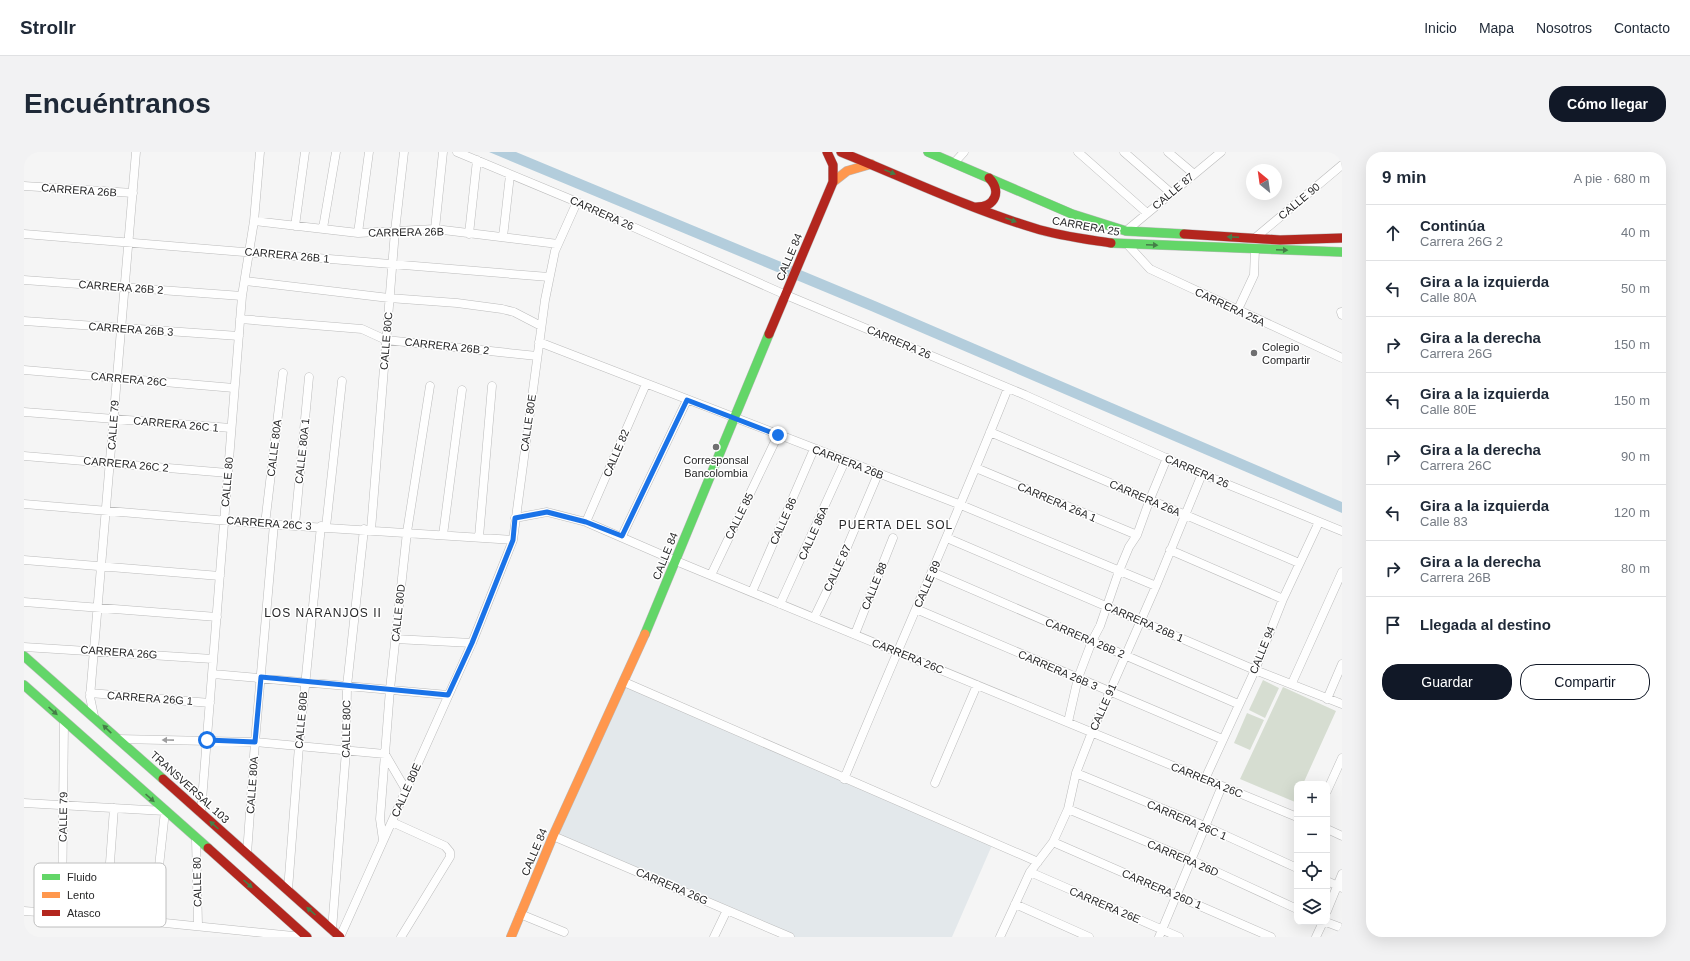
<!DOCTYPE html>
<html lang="es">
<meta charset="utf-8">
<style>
:root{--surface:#fff;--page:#f2f2f3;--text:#1f2937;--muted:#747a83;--line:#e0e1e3;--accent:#111827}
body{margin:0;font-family:Arial,sans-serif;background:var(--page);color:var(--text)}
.controls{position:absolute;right:12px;bottom:12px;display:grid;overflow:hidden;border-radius:8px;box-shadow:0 4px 16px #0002}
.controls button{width:36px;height:36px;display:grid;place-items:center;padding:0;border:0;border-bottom:1px solid var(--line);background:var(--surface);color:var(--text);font:20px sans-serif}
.compass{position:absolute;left:1222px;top:12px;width:36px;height:36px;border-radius:50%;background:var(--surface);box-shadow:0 4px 16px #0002;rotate:331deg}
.stop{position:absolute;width:12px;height:12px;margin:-9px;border:3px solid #1a73e8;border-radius:50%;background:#fff}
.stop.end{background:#1a73e8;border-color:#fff;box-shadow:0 1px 4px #0008}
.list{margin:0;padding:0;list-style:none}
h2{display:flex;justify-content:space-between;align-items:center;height:52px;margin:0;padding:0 16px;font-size:17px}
h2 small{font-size:13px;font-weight:400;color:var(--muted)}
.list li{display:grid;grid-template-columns:26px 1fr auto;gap:12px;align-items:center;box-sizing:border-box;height:56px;padding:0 16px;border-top:1px solid var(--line)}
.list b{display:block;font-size:15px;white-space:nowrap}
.list p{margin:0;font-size:13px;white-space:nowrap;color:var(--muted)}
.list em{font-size:13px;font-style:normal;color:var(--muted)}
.actions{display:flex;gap:8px;padding:12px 16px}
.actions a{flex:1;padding:9px 0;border:1px solid var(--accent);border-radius:16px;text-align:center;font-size:14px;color:var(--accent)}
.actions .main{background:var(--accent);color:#fff}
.icon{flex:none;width:22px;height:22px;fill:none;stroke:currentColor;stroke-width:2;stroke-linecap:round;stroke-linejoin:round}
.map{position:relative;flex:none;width:1318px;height:785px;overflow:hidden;border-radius:16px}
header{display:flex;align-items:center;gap:24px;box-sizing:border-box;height:56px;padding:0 20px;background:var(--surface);border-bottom:1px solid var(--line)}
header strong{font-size:19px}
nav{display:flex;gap:22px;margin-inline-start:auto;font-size:14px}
.intro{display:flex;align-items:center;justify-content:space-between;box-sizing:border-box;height:96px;padding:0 24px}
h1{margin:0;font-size:28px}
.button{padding:10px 18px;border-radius:16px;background:var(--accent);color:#fff;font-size:14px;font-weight:700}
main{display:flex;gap:24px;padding:0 24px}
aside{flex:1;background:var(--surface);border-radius:16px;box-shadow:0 4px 16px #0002}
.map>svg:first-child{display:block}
.built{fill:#e3e8eb}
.green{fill:#d6ddd1}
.water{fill:#b3cddc}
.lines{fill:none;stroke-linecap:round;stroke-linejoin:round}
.street-casing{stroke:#bbb;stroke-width:9}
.fast-casing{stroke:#bbb;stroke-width:10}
.slow-casing{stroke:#bbb;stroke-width:10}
.jam-casing{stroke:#bbb;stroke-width:10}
.street{stroke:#fefefe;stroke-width:8}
.fast{stroke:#63d668;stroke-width:9}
.slow{stroke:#ff974d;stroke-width:9}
.jam{stroke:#b3261e;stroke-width:9}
.oneway{fill:#457e48}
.oneway2{fill:#9d9d9e}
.route{stroke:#1a73e8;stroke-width:5}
.poi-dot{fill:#6f6f70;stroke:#fff;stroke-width:1.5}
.labels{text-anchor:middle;stroke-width:3;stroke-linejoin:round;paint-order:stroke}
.street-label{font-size:11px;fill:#272728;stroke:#fff}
.poi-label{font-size:11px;fill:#272728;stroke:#fff;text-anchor:start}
.neighbourhood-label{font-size:12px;letter-spacing:1px;fill:#272728;stroke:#fff}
.key{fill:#fff;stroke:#bebebe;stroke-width:1}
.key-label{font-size:11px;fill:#272728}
</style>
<header>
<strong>Strollr</strong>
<nav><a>Inicio</a><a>Mapa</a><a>Nosotros</a><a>Contacto</a></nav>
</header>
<div class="intro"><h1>Encuéntranos</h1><a class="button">Cómo llegar</a></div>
<main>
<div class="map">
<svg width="1318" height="785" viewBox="0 0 1318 785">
<rect width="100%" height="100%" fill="#f5f5f5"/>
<path class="built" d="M 600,530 L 969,691 L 928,785 L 766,785 L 529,684 Z"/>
<path class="green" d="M 1239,528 L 1255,536 L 1241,566 L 1225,558 Z
M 1259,535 L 1312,559 L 1279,632 L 1273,632 L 1271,650 L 1216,627 Z
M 1223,561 L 1240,568 L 1226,598 L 1210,591 Z"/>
<path class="water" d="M 465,0 L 492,0 L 851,149 L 1318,350 L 1318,361 L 847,159 Z"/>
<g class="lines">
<g class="street-casing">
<path id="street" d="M 433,0 L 553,50 L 762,143 L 1001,243 L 1178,322 L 1318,379
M 1054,0 L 1123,61
M 1100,0 L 1147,41
M 1144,0 L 1170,22
M 930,11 L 940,0
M 0,34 L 109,41
M 230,69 L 334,81 L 411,77 L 534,92
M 271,74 L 281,0
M 299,76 L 312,0
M 411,77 L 419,0
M 1102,79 L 1197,0
M 334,81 L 345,0
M 0,82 L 525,125
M 445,82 L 453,8
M 479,85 L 486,23
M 1231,86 L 1318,13
M 1103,92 L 1126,117 L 1318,206
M 0,128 L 218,144
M 221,129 L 365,146 L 433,151 L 478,157 L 490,160 L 517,174
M 1216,153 L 1230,123 L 1231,97
M 1317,160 L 1318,163
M 216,167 L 338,177 L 362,188 L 513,204
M 0,169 L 215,184
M 515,190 L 937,353 L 1132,434
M 0,218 L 210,236
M 0,260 L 207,276
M 966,280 L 1275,411
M 0,304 L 204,321
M 952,316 L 1113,383
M 0,352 L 241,372 L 489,388
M 491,366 L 523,360 L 562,370 L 652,409 L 1273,665
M 562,370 L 622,232
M 241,372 L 259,221
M 271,373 L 285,225
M 302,375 L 318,229
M 347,378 L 371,79 L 380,0
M 419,383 L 438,238
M 598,384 L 663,248
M 455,385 L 468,234
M 923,386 L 1231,518 L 1318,552
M 1146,398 L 1259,447
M 0,408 L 196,424
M 908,420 L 1214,552
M 687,423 L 754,283
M 728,440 L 790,297
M 0,450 L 193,465
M 756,452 L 821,309
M 892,457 L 1198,587
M 790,466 L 815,414 L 854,322
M 831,482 L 869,386
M 371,487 L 448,491
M 0,495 L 189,507
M 189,522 L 424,543
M 600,530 L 1014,710
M 1268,531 L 1318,420
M 66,541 L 186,551
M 1303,547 L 1318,512
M 70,564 L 66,545 L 112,0
M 1044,570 L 1054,526 L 1068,489 L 1076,474 L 1095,419 L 1105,395 L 1113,383 L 1126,347 L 1143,306
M 94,587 L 231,590 L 361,602 L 382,638
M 1052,621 L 1183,675 L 1273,716
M 820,627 C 874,496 932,367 984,236
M 1181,627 L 1231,518 L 1259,447 L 1295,370
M 911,631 L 953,533
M 1303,639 L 1318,606
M 0,651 L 141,659 L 129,770
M 1044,657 L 1169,709 L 1273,757
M 177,661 L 218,144 L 230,69 L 236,0
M 368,670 L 421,694 L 426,700 L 426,705 L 377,785
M 1303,677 L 1318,684
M 529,684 L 766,785
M 172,687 L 174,773
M 359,688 L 356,667 L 366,537 L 383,380 L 406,234
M 1029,690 L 1247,785
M 223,702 L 231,590 L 250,372
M 1006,720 L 1155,785
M 1303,729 L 1318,736
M 264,738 L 275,594 L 297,374
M 991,752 L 1065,785
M 0,759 L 82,765 L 279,785
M 1303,759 L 1318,722
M 38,761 L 40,569
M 496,762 L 540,780
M 82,765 L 90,656
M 1302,770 L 1318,776
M 308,778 L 322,599 L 323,534 L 340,377
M 316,785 L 448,491 L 489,388 L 521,148 L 531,99 L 553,50
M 690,785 L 703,758
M 976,785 L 1006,720 L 1029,690 L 1044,657 L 1052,621 L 1068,580 L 1132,434 L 1178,322
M 1135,785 L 1198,634
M 1292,785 L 1299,770"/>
</g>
<g class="fast-casing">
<path id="fast" d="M 904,0 L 1048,62 L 1102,79 L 1160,82
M 1087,91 L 1318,100
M 621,482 L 745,182
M 0,504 L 139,627
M 0,533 L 184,696"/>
</g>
<g class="slow-casing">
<path id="slow" d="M 809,30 L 823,19 L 847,12
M 487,785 L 529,684 L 621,482"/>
</g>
<g class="jam-casing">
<path id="jam" d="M 817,0 C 881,26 944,56 1010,76 C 1035,84 1061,87 1087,91
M 953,55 C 971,55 978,39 965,26
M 1160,82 L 1256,88 L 1318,86
M 745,182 L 809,30 L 809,13 L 803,0
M 139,627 L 316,785
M 184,696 L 283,785"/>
</g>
<use href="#street" class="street"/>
<use href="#fast" class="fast"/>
<use href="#slow" class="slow"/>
<use href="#jam" class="jam"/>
</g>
<defs><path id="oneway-solid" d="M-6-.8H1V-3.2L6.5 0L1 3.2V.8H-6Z"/></defs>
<g class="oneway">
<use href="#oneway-solid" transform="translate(866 20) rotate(22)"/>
<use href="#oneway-solid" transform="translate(987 68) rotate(20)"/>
<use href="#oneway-solid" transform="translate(1209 85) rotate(-178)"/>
<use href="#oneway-solid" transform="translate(1128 93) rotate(2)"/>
<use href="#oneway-solid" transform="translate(1258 98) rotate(2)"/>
<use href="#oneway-solid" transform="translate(29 559) rotate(42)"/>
<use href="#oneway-solid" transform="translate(83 577) rotate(-136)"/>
<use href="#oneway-solid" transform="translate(126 646) rotate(42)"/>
<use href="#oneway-solid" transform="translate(190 673) rotate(-138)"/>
<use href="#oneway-solid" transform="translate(224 732) rotate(42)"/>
<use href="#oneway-solid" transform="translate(287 759) rotate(-138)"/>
</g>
<use class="oneway2" href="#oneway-solid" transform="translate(144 588) rotate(-179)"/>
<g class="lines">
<path class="route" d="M 183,588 L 231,590 L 237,525 L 424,543 L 448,491 L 489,388 L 491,366 L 523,360 L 562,370 L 598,384 L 663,248 L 754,283"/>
</g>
<g class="poi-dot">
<circle cx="1230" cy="201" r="4"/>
<circle cx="692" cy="295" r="4"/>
</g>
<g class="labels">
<g class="street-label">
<text transform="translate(55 38) rotate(4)" y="4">CARRERA 26B</text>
<text transform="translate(1149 39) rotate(-40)" y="4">CALLE 87</text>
<text transform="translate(1275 49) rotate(-40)" y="4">CALLE 90</text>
<text transform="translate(578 61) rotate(24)" y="4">CARRERA 26</text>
<text transform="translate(1062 74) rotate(10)" y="4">CARRERA 25</text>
<text transform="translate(382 80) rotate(-1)" y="4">CARRERA 26B</text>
<text transform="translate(263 103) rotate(5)" y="4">CARRERA 26B 1</text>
<text transform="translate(765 105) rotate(-67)" y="4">CALLE 84</text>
<text transform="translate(97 135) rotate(4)" y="4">CARRERA 26B 2</text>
<text transform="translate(1206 155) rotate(25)" y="4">CARRERA 25A</text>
<text transform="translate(107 177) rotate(4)" y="4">CARRERA 26B 3</text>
<text transform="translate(362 189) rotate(-85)" y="4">CALLE 80C</text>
<text transform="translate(875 190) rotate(23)" y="4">CARRERA 26</text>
<text transform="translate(423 194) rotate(6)" y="4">CARRERA 26B 2</text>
<text transform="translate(105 227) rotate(5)" y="4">CARRERA 26C</text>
<text transform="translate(504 271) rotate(-82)" y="4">CALLE 80E</text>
<text transform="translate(152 272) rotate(5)" y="4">CARRERA 26C 1</text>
<text transform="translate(89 273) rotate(-86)" y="4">CALLE 79</text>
<text transform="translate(250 296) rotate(-83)" y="4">CALLE 80A</text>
<text transform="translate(278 299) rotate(-84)" y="4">CALLE 80A 1</text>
<text transform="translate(592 301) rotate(-67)" y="4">CALLE 82</text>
<text transform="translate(824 310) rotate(21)" y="4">CARRERA 26B</text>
<text transform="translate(102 312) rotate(5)" y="4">CARRERA 26C 2</text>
<text transform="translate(1173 319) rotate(23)" y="4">CARRERA 26</text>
<text transform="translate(203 330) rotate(-85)" y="4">CALLE 80</text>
<text transform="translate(1121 346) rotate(23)" y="4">CARRERA 26A</text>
<text transform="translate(1033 350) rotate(23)" y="4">CARRERA 26A 1</text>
<text transform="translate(715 364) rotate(-64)" y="4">CALLE 85</text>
<text transform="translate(759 369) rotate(-66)" y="4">CALLE 86</text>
<text transform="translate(245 371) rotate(4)" y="4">CARRERA 26C 3</text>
<text transform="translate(789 381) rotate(-66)" y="4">CALLE 86A</text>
<text transform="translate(641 404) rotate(-68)" y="4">CALLE 84</text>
<text transform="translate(813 416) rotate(-65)" y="4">CALLE 87</text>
<text transform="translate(903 432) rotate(-66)" y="4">CALLE 89</text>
<text transform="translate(850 434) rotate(-68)" y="4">CALLE 88</text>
<text transform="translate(374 461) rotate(-84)" y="4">CALLE 80D</text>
<text transform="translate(1120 470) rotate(23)" y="4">CARRERA 26B 1</text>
<text transform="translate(1061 486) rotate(23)" y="4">CARRERA 26B 2</text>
<text transform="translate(1238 498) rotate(-68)" y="4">CALLE 94</text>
<text transform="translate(95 500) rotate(4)" y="4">CARRERA 26G</text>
<text transform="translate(884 504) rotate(22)" y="4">CARRERA 26C</text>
<text transform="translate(1034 518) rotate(23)" y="4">CARRERA 26B 3</text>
<text transform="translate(126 546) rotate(4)" y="4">CARRERA 26G 1</text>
<text transform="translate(1079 555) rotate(-66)" y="4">CALLE 91</text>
<text transform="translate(277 568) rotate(-85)" y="4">CALLE 80B</text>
<text transform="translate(322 577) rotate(-89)" y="4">CALLE 80C</text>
<text transform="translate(1183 628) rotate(22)" y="4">CARRERA 26C</text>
<text transform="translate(228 633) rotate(-86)" y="4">CALLE 80A</text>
<text transform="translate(166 635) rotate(42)" y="4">TRANSVERSAL 103</text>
<text transform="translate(382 638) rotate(-66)" y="4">CALLE 80E</text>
<text transform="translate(39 665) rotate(-89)" y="4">CALLE 79</text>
<text transform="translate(1163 668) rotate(23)" y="4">CARRERA 26C 1</text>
<text transform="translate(510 700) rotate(-67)" y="4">CALLE 84</text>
<text transform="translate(1159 706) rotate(23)" y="4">CARRERA 26D</text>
<text transform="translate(173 730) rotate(-91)" y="4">CALLE 80</text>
<text transform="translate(648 734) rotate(23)" y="4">CARRERA 26G</text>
<text transform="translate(1138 737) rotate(23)" y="4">CARRERA 26D 1</text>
<text transform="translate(1081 753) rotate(23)" y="4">CARRERA 26E</text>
</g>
<g class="poi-label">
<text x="1238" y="199">Colegio<tspan x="1238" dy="13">Compartir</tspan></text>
<text x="692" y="312" text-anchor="middle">Corresponsal<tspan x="692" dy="13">Bancolombia</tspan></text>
</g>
<g class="neighbourhood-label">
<text x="872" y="377">PUERTA DEL SOL</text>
<text x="299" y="465">LOS NARANJOS II</text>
</g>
</g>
<rect x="10" y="711" width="132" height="64" rx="6" class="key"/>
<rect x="18" y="722" width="18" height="6" fill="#63d668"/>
<rect x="18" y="740" width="18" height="6" fill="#ff974d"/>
<rect x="18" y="758" width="18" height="6" fill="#b3261e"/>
<g class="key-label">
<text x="43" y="729">Fluido</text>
<text x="43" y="747">Lento</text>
<text x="43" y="765">Atasco</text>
</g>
</svg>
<div class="controls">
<button>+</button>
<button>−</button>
<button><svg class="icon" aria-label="locate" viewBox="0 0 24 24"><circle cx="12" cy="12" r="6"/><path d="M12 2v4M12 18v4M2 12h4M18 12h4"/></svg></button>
<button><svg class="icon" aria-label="layers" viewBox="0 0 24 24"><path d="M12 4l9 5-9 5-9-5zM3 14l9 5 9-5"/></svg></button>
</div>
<svg class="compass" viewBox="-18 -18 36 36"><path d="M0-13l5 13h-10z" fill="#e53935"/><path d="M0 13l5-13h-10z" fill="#747a83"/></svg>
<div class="stop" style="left:183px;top:588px"></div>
<div class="stop end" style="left:754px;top:283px"></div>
</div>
<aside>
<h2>9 min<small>A pie · 680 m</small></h2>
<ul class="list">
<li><svg class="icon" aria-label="ahead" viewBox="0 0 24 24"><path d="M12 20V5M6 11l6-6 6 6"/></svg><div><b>Continúa</b><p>Carrera 26G 2</p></div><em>40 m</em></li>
<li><svg class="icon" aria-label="left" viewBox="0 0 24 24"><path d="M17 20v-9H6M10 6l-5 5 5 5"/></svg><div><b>Gira a la izquierda</b><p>Calle 80A</p></div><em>50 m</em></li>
<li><svg class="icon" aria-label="right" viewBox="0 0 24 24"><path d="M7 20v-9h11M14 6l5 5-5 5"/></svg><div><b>Gira a la derecha</b><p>Carrera 26G</p></div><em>150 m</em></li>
<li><svg class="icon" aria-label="left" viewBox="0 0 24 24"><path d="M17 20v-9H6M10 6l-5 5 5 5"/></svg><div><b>Gira a la izquierda</b><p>Calle 80E</p></div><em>150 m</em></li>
<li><svg class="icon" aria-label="right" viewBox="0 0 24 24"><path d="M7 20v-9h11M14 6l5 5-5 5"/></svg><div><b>Gira a la derecha</b><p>Carrera 26C</p></div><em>90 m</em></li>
<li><svg class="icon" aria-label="left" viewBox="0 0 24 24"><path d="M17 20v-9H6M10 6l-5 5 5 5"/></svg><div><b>Gira a la izquierda</b><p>Calle 83</p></div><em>120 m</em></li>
<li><svg class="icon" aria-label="right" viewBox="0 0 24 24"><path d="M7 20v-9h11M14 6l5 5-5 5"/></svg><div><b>Gira a la derecha</b><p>Carrera 26B</p></div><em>80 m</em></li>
<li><svg class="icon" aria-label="arrive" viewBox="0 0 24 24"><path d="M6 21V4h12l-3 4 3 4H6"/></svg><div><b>Llegada al destino</b></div></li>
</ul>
<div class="actions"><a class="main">Guardar</a><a>Compartir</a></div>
</aside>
</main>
